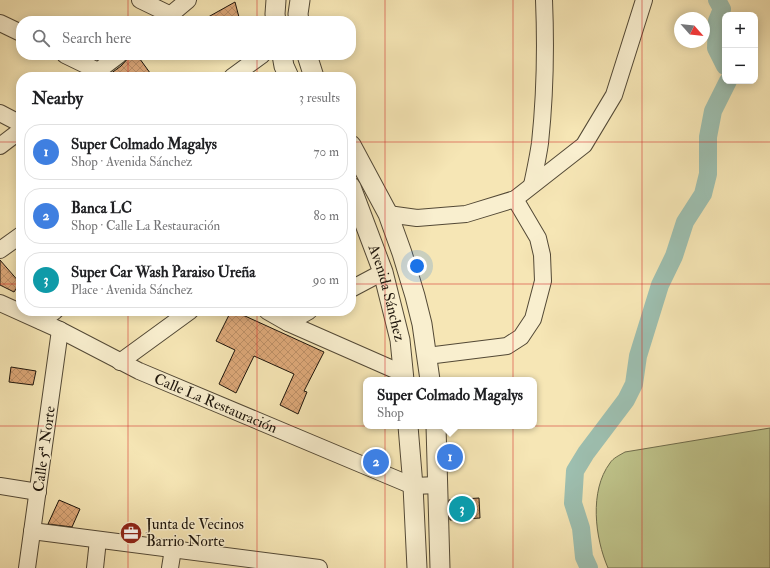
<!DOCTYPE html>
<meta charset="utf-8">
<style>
:root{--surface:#fff;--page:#f6f6f6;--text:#202124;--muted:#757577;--line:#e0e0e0;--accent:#8f2418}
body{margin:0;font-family:"IM FELL Double Pica",serif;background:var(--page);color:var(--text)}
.controls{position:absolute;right:12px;top:12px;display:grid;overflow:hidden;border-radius:8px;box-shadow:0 2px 10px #0003}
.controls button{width:36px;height:36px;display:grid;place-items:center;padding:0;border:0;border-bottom:1px solid var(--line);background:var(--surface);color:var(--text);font:20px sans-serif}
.compass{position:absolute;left:674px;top:12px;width:36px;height:36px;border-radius:50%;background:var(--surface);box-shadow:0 2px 10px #0003;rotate:117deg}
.you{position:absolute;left:417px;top:266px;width:14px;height:14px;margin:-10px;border:3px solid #fff;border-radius:50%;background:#1a73e8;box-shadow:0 0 0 6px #1a73e833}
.badge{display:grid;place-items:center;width:26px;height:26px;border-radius:50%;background:var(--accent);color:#fff;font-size:13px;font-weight:700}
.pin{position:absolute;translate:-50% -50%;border:2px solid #fff;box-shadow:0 1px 4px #0006}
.popup{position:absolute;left:363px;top:377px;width:174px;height:52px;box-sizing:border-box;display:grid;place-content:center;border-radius:8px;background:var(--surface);filter:drop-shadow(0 1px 3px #0005);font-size:13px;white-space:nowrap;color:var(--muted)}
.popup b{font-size:15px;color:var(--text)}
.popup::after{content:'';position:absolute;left:50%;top:100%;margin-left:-8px;border:8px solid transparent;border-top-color:var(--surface)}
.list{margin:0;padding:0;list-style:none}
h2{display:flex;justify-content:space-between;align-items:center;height:52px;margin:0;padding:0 16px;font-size:17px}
h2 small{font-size:13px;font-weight:400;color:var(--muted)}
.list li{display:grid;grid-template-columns:26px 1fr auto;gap:12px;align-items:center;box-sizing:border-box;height:56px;margin:0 8px 8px;padding:0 8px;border:1px solid var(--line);border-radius:16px}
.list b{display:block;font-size:15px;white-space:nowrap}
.list p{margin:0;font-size:13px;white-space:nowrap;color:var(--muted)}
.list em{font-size:13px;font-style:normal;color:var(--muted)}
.icon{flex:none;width:22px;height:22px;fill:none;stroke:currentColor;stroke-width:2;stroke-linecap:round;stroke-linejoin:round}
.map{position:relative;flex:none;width:770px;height:568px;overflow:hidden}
.search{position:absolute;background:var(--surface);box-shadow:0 2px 10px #0003;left:16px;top:16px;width:340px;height:44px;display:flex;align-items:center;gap:10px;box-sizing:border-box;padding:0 14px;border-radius:16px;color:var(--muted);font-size:15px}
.panel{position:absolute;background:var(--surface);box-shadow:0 2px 10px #0003;left:16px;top:72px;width:340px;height:244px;border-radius:16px}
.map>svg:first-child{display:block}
.green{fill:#bfc48b;stroke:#6e6c4c}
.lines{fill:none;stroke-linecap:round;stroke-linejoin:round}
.canal{stroke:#9dbfb0;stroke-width:18}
.building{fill:url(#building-cross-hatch);stroke:#1d150c}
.minor-casing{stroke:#534936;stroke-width:18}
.tertiary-casing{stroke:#534936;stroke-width:21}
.minor{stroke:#f9efcf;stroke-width:16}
.tertiary{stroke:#f9efcf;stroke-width:19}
.grid{fill:none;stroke:#d62828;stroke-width:1;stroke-opacity:0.55}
.labels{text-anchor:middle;stroke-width:3;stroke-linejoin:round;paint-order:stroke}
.street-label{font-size:15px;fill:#1d150c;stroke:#f9efcf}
.poi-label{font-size:15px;fill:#1d150c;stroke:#f9efcf;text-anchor:start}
</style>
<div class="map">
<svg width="770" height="568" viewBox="0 0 770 568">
<defs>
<pattern id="building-cross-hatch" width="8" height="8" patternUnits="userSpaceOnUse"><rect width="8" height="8" fill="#dda879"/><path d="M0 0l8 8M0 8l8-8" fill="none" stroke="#bd9067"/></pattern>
</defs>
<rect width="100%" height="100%" fill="#f6e6b5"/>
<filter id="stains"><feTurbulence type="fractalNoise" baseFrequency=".005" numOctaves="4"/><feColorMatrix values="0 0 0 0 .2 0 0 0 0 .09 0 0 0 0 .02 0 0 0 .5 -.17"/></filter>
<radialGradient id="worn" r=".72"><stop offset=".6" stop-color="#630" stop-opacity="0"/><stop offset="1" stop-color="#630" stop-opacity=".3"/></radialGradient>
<path class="green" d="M 770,428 L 770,568 L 608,568 C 595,538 589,491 610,463 C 613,458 620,455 625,452 Z"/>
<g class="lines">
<path class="canal" d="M 717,0 L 722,9 L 717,21 L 716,48 L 725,66
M 589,568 L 584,557 L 581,528 L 573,503 L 575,471 L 586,453 L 626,400 L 634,384 L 638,356 L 660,285 L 674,256 L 685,222 L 703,194 L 708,174 L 708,137 L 713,111 L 728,81"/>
</g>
<path class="building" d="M 235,2 L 240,21 L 201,21 Z
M 131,55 L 137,55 L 153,77 L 106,77 L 121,66 Z
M 0,260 L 20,283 L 14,292 L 0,285 Z
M 231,311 L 234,311 L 324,352 L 304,391 L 307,392 L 298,414 L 280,405 L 294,374 L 254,356 L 236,393 L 219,384 L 235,350 L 216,341 Z
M 11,367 L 36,371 L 33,385 L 9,382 Z
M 479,498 L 480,518 L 450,520 L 449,500 Z
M 59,500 L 80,509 L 72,527 L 48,524 Z"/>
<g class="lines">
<g class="minor-casing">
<g id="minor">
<path d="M 140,0 L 171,15"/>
<path d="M 163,21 L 188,0"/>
<path d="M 0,23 L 21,33"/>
<path d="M 65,55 L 98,71"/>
<path d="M 90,77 L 119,55"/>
<path d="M 232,77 L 262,55"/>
<path d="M 0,113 L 21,124"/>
<path d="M 0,146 L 21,130"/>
<path d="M 532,185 C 535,171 538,157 540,143 C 545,96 546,48 544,0"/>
<path d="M 388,214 L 417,218 L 466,214 L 515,199 L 584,145 L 614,95 L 644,0"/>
<path d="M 0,250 L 21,235"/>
<path d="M 351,289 L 383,272"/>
<path id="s1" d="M 0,303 L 60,330 L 139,371 L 413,486 L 438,485"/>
<path d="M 267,311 L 288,323 L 404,374"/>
<path d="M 41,321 L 55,311"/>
<path d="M 288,323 L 309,311"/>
<path d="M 427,356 L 507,346 L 521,337 L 533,319 L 543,281 L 542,255 L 538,238 L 515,199"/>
<path d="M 120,362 L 190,311"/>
<path d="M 0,486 L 38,492"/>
<path d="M 32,531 L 319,568"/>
<path d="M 27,568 L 60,330"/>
<path d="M 95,568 L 98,540"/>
<path d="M 170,568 L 173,549"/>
</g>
</g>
<g class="tertiary-casing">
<g id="tertiary">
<path d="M 276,21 L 275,14 L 276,0"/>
<path d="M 299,21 L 298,14 L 300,0"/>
<path d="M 282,55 L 284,66 L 289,77"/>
<path d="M 307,55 L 314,77"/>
<path d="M 351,145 L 388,214 L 402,253 L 415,296 L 422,324 L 430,380"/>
<path id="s2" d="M 351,187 L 383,272 L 400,340 L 404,380"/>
<path d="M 408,426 L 413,486 L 417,568"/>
<path d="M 436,426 L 440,568"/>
</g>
</g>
<use href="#minor" class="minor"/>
<use href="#tertiary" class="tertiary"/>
</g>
<path class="grid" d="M 128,0 L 128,21M 257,0 L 257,21M 385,0 L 385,568M 513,0 L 513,568M 642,0 L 642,568M 128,55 L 128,77M 257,55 L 257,77M 0,142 L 21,142M 351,142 L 770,142M 0,284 L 21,284M 351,284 L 770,284M 128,311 L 128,568M 257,311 L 257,568M 0,426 L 770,426"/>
<defs>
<g id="office-disc" transform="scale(1.15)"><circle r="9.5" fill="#8f2418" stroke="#f9efcf"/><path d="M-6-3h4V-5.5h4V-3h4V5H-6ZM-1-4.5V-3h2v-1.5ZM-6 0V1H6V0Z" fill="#fff"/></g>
</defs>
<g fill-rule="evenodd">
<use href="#office-disc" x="131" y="533"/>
</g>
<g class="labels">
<g class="street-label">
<text dy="5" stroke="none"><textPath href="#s2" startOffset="112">Avenida Sánchez</textPath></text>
<text dy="5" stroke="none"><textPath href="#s1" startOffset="238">Calle La Restauración</textPath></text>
<text transform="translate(44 449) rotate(-82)" y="5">Calle 5ª Norte</text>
</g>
<g class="poi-label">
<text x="146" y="529">Junta de Vecinos<tspan x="146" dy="17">Barrio Norte</tspan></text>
</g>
</g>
<rect width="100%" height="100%" filter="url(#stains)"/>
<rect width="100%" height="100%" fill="url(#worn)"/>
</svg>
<div class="controls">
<button>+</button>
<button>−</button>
</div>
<svg class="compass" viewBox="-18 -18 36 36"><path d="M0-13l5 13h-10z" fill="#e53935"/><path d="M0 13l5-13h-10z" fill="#757577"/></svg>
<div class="you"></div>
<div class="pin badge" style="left:450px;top:457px;background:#3f7fe0">1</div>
<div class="popup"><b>Super Colmado Magalys</b>Shop</div>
<div class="pin badge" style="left:376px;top:462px;background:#3f7fe0">2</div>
<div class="pin badge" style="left:462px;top:509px;background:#0f9aa8">3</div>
<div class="search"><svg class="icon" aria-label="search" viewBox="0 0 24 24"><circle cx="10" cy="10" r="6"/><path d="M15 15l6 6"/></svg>Search here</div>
<section class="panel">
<h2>Nearby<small>3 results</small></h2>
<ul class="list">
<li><span class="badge" style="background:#3f7fe0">1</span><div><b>Super Colmado Magalys</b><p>Shop · Avenida Sánchez</p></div><em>70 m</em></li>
<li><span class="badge" style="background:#3f7fe0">2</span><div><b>Banca LC</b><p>Shop · Calle La Restauración</p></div><em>80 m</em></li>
<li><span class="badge" style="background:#0f9aa8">3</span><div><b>Super Car Wash Paraiso Ureña</b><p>Place · Avenida Sánchez</p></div><em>90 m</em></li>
</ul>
</section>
</div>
